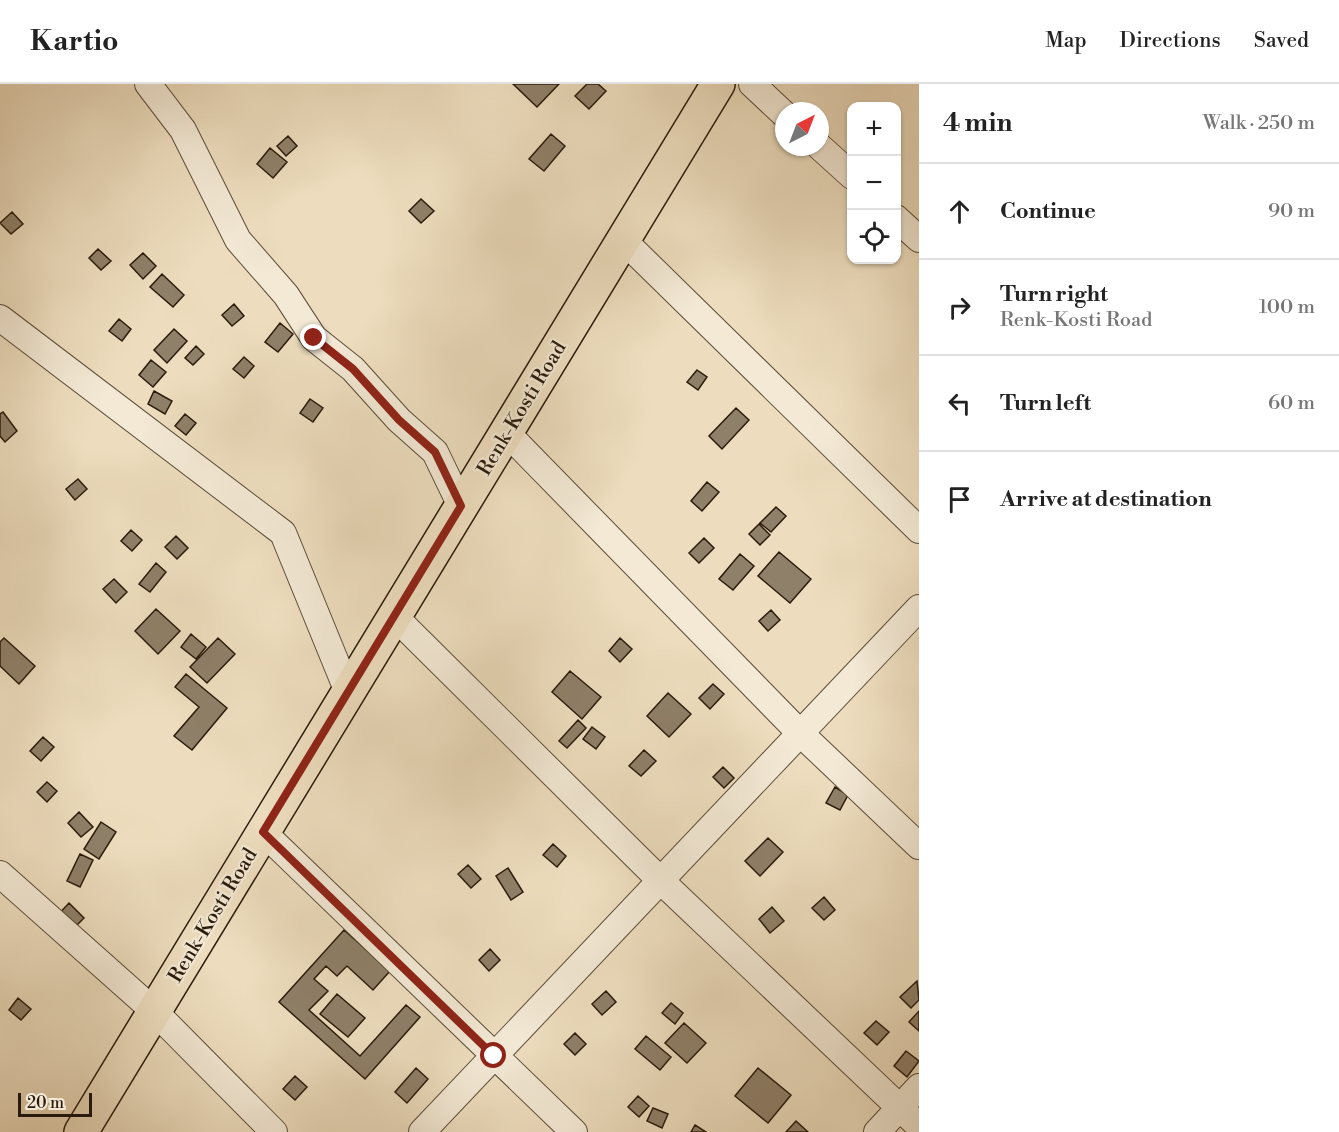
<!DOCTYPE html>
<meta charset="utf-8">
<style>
:root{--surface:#fff;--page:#f6f6f6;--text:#222;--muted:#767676;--line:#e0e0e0}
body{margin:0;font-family:"Libre Bodoni",serif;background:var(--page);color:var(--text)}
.controls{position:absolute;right:18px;top:18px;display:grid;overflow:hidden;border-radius:12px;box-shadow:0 2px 4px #0004}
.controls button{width:54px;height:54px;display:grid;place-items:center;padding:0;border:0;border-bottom:2px solid var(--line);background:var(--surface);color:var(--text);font:30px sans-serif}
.compass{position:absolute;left:775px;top:18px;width:54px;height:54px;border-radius:50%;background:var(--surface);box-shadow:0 2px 4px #0004;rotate:42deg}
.scale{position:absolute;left:18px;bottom:15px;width:74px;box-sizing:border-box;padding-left:6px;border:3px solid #2a1b0c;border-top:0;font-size:16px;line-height:21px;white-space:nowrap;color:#2a1b0c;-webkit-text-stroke:4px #f3e9d5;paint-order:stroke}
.stop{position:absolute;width:18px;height:18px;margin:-14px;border:4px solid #8f2418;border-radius:50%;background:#fff}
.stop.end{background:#8f2418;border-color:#fff;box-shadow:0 2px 6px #0008}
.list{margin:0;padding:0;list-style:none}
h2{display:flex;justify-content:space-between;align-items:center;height:78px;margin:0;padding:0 24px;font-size:26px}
h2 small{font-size:20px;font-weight:400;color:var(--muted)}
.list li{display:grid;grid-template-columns:39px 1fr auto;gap:18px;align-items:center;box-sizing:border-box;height:96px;padding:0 24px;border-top:2px solid var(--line)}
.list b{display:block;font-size:22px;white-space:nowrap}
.list p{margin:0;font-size:20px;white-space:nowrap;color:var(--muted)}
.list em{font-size:20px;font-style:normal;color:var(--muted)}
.icon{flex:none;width:33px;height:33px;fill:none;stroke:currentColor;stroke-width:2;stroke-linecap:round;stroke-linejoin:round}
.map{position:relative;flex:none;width:919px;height:1048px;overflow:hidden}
header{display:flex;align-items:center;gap:36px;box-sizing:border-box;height:84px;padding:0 30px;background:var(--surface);border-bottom:2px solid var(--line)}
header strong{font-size:28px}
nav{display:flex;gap:33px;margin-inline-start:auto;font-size:21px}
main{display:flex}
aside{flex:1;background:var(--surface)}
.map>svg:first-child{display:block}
.building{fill:#8f8069;stroke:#2a1b0c;stroke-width:1.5}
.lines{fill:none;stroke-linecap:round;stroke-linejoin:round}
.minor-casing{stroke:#5b4c38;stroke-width:28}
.primary-casing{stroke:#2a1b0c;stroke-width:36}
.minor{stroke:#f3e9d5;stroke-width:26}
.primary{stroke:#edddbe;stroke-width:33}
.route{stroke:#8f2418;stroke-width:8}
.labels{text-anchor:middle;stroke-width:4.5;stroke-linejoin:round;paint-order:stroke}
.street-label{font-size:20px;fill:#2a1b0c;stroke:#f3e9d5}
</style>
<header>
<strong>Kartio</strong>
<nav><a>Map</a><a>Directions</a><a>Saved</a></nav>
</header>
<main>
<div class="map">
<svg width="919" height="1048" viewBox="0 0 919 1048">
<rect width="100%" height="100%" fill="#edddbe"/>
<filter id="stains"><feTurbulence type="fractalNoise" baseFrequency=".00333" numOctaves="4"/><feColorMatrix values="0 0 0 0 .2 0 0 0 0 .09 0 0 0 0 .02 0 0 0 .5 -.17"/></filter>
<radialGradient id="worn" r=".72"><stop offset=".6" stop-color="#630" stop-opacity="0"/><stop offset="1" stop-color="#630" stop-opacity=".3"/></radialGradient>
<path class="building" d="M 513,0 L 559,0 L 537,23 Z
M 587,0 L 598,0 L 606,7 L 589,25 L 575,12 Z
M 551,50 L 565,62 L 544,87 L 529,75 Z
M 288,52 L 297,62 L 286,72 L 277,62 Z
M 270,64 L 287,78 L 273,94 L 257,80 Z
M 421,115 L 434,127 L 421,139 L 409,127 Z
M 12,128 L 23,140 L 11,150 L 0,139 Z
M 98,165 L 111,177 L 101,186 L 89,174 Z
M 143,169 L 156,182 L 143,195 L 130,181 Z
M 162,190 L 184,211 L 173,223 L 150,203 Z
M 234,220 L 244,232 L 232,242 L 222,231 Z
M 119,235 L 131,245 L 122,257 L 109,247 Z
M 280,239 L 293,250 L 278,268 L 265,258 Z
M 174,245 L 187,257 L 167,279 L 154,266 Z
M 196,262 L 204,270 L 193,281 L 185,274 Z
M 244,273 L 254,282 L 244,294 L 233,285 Z
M 151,276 L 166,288 L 153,303 L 139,291 Z
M 697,286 L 707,293 L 698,306 L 687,298 Z
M 154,307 L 172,317 L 165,330 L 148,320 Z
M 310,315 L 323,324 L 313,338 L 300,329 Z
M 736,324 L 749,336 L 722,365 L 709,352 Z
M 3,328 L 17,347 L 5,358 L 0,352 L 0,330 Z
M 185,330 L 196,339 L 186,351 L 175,342 Z
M 78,395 L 87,405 L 75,416 L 66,405 Z
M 707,398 L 719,408 L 702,427 L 691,417 Z
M 776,423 L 786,432 L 771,448 L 760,439 Z
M 759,440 L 770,451 L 760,461 L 749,450 Z
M 131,446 L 142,456 L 132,467 L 121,457 Z
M 176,452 L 188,464 L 177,475 L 165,463 Z
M 704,454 L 714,464 L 699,479 L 689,469 Z
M 779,468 L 811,495 L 790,519 L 758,492 Z
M 740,470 L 754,482 L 733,506 L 719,495 Z
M 156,479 L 166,488 L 150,508 L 139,500 Z
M 114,495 L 127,508 L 116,519 L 103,505 Z
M 156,525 L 180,547 L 158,570 L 135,547 Z
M 771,526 L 780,536 L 768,547 L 759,537 Z
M 191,550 L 206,563 L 196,575 L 181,563 Z
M 4,554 L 35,582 L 19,600 L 0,582 L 0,558 Z
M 218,554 L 235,570 L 207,599 L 190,583 Z
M 620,554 L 632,565 L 620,578 L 609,567 Z
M 570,587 L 601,613 L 582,635 L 552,608 Z
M 186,590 L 227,624 L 192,666 L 174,652 L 199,623 L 175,603 Z
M 713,600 L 724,610 L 710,625 L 699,614 Z
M 668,609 L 691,630 L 669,653 L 647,632 Z
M 578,636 L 586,644 L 567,664 L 559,657 Z
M 592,643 L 605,653 L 596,665 L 583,655 Z
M 43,653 L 54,663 L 41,677 L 30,667 Z
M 644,666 L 656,677 L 641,692 L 629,682 Z
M 723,683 L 734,694 L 724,704 L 713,693 Z
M 47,698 L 57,707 L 47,718 L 37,708 Z
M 835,703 L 848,711 L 840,726 L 826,719 Z
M 79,728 L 93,743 L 81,753 L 68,739 Z
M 101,738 L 116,748 L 99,775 L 84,765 Z
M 768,754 L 783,768 L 760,792 L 745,777 Z
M 553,760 L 566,772 L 557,783 L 543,771 Z
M 80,770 L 93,776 L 80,803 L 67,797 Z
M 468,781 L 481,795 L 471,804 L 458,790 Z
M 508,784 L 523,808 L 511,816 L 496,792 Z
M 824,813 L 835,826 L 824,836 L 812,824 Z
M 69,819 L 84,834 L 68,850 L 54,835 Z
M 772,823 L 784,837 L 770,849 L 759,835 Z
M 344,846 L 390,887 L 373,906 L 347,882 L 337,892 L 326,882 L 314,895 L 328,907 L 309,926 L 360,972 L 406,921 L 420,933 L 365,995 L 279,918 Z
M 490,865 L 500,876 L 489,887 L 479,876 Z
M 917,897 L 919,916 L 911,924 L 900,913 Z
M 606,907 L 616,918 L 602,931 L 592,920 Z
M 337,910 L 365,934 L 348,953 L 320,930 Z
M 18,914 L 31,925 L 21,936 L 9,926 Z
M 671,919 L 683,929 L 675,940 L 662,929 Z
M 919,927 L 919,947 L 909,938 Z
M 876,937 L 889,948 L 877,961 L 864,949 Z
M 684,939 L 706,959 L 687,979 L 665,959 Z
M 575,949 L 586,960 L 575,971 L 564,960 Z
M 646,952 L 671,973 L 660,986 L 635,965 Z
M 906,967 L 919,977 L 907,993 L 894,982 Z
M 416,984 L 428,995 L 407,1019 L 395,1008 Z
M 758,984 L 791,1011 L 768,1039 L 735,1012 Z
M 295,992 L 307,1003 L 295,1016 L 283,1005 Z
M 638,1012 L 649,1022 L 639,1033 L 628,1023 Z
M 653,1024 L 668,1030 L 662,1044 L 647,1037 Z
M 796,1037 L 808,1048 L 786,1048 Z
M 695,1041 L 706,1048 L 691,1048 Z"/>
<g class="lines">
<g class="minor-casing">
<path id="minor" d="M 148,0 L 183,46 L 238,156 L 286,211 L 314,254 L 353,285 L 399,336 L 435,368 L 461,422
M 752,0 L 784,30
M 820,63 L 852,92
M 896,134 L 919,155
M 623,156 L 919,446
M 0,234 L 283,449 L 348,608
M 506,348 L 800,649 L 919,762
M 394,532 L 660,796 L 919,1042
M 263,748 L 574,1048
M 0,790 L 154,927 L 274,1048
M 422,1048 L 919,524
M 877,1048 L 919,1003"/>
</g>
<g class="primary-casing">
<path id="primary" d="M 81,1048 L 718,0"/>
</g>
<use href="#minor" class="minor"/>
<use href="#primary" class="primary"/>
</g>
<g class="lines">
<path class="route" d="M 314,254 L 353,285 L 399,336 L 435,368 L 461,422 L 263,748 L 494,972"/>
</g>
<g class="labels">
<g class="street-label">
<text transform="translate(521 324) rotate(-59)" y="7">Renk-Kosti Road</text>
<text transform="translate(212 831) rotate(-59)" y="7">Renk-Kosti Road</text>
</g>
</g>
<rect width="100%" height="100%" filter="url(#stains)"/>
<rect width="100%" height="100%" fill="url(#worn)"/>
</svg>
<div class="controls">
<button>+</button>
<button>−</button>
<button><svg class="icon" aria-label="locate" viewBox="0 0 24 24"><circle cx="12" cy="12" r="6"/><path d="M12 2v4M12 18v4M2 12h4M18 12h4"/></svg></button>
</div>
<svg class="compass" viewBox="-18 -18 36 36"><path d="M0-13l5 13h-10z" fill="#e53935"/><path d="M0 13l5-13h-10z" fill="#767676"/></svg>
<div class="scale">20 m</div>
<div class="stop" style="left:494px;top:972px"></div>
<div class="stop end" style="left:314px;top:254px"></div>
</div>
<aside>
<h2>4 min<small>Walk · 250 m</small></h2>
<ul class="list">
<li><svg class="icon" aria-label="ahead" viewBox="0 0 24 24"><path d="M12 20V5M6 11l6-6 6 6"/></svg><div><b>Continue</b></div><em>90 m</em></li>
<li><svg class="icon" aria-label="right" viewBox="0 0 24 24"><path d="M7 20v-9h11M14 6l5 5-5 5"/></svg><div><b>Turn right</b><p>Renk-Kosti Road</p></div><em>100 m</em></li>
<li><svg class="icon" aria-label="left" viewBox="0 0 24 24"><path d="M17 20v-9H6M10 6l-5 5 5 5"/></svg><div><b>Turn left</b></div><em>60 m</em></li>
<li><svg class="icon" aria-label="arrive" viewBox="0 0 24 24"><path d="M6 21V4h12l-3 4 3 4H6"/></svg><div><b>Arrive at destination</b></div></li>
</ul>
</aside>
</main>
